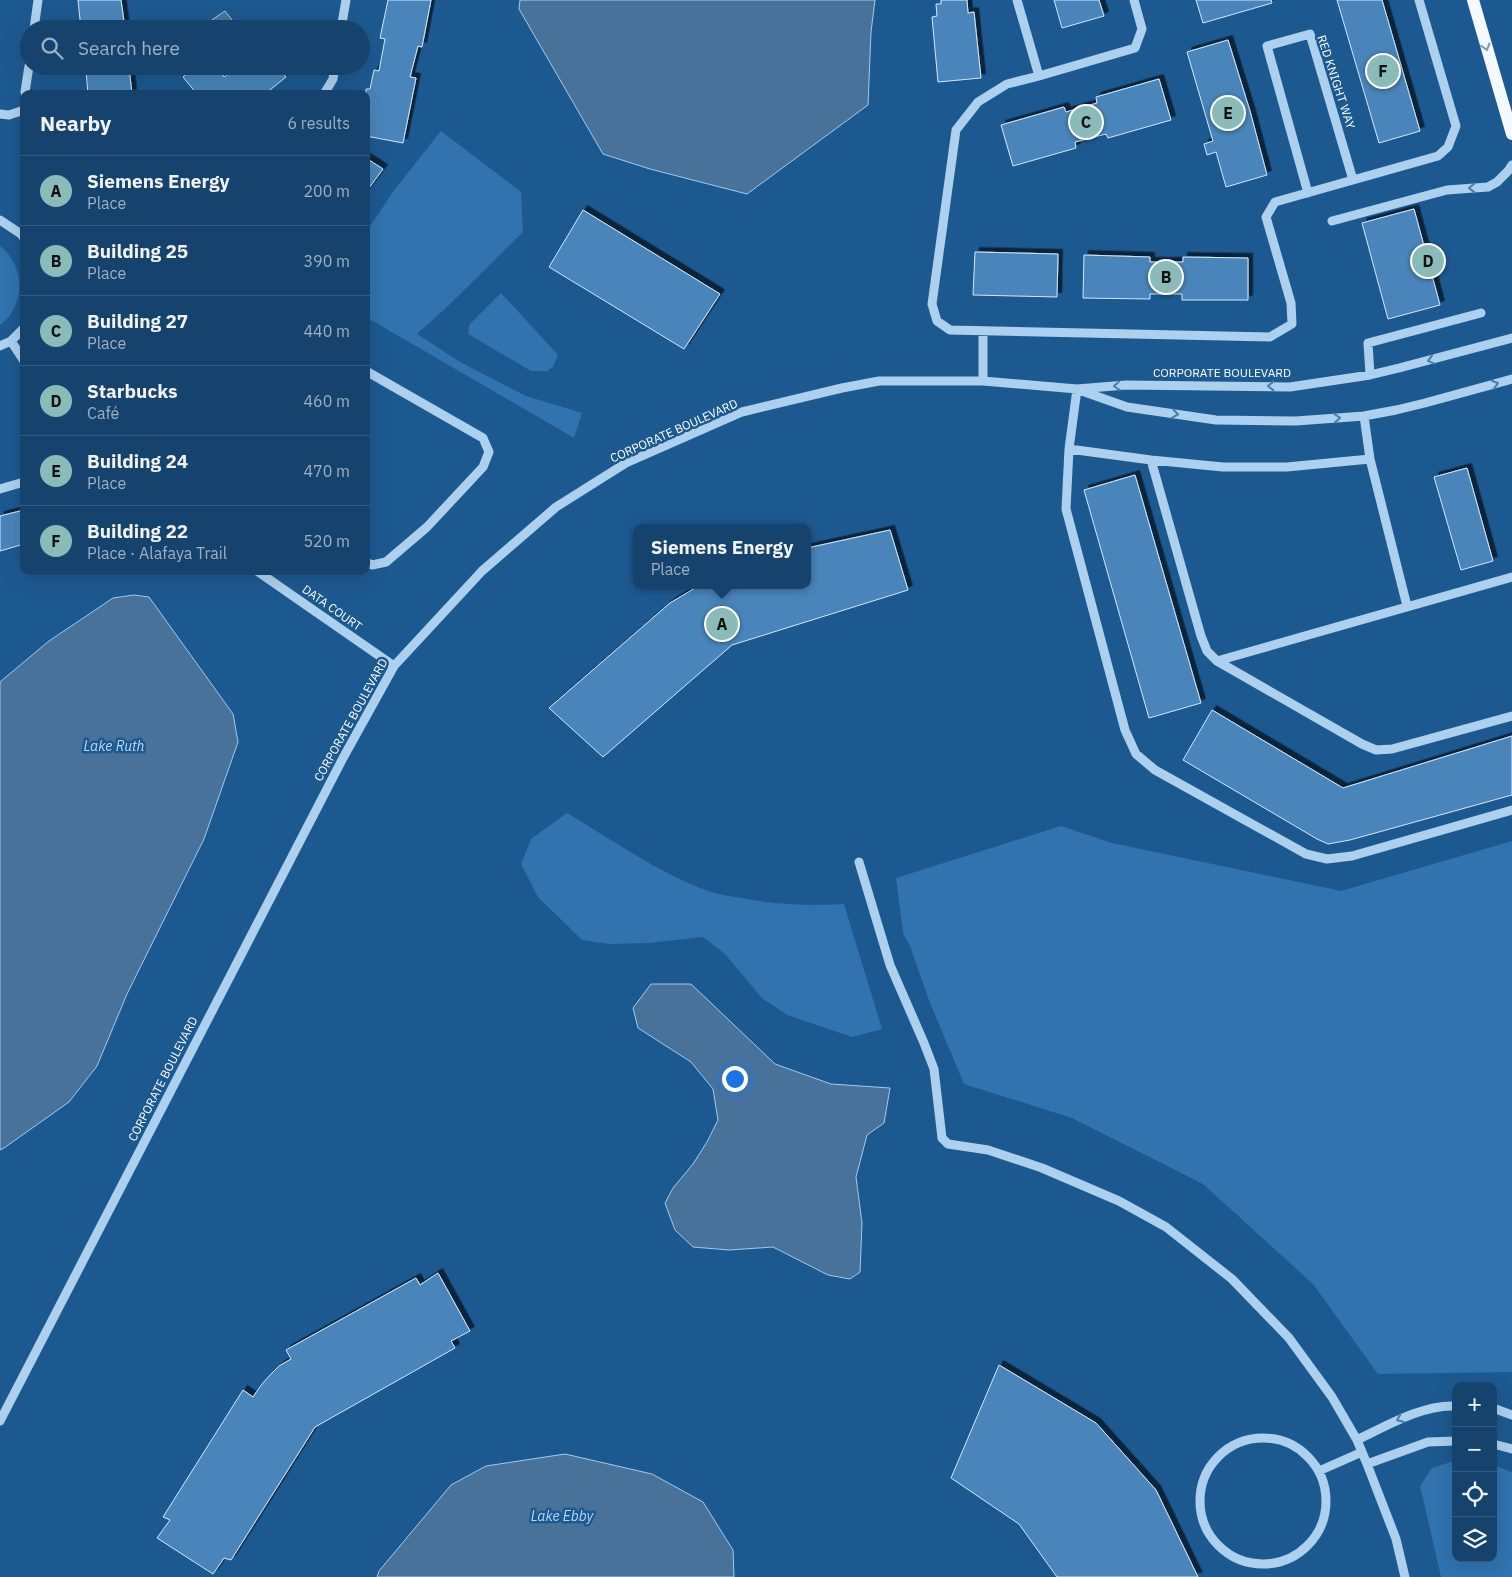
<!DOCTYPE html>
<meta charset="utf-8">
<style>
:root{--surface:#16436d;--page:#1f4a72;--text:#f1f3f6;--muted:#9eb0c2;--line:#355c80;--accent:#8bbbb9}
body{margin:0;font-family:"IBM Plex Sans",sans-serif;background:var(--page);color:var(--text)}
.controls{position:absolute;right:15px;bottom:15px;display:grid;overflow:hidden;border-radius:10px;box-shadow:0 5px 20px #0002}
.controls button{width:45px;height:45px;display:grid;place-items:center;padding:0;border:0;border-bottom:1px solid var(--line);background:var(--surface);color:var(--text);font:25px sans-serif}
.you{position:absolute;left:734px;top:1078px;width:18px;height:18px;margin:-12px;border:4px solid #fff;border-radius:50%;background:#1a73e8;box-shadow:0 0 0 8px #1a73e833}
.badge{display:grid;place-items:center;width:32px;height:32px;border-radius:50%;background:var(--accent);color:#111;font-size:16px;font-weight:700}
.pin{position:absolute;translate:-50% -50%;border:2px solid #fff;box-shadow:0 1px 5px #0006}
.popup{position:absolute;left:633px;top:524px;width:178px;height:65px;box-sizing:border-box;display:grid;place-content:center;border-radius:10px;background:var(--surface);filter:drop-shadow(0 1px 4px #0005);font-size:16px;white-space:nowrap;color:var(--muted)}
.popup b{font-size:19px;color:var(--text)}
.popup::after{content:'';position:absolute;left:50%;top:100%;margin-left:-10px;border:10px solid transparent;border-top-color:var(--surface)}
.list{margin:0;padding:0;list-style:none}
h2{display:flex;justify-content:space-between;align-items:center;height:65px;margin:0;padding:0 20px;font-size:21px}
h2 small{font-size:16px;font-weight:400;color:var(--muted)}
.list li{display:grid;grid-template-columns:32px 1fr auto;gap:15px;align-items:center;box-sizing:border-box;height:70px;padding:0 20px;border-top:1px solid var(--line)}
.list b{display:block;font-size:19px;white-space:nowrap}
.list p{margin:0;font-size:16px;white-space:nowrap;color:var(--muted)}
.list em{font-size:16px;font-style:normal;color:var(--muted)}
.icon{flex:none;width:28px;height:28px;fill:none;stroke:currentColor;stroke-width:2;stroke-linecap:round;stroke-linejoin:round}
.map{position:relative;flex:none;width:1512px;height:1577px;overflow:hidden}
.search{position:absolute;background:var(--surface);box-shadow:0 5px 20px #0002;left:20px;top:20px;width:350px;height:55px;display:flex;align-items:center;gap:12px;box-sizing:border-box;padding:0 18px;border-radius:28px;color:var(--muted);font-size:19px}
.panel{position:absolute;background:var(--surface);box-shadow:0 5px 20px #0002;left:20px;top:90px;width:350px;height:485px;border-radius:10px}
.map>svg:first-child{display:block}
.green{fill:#3073af}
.water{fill:#48729a;stroke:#a0cbf0}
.building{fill:#4a85ba;stroke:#d3e8fa;filter:url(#shadow)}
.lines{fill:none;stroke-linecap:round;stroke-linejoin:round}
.minor{stroke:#add0ee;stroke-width:9}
.major{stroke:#f4f9ff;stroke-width:12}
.oneway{stroke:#7399bd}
.oneway2{stroke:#487dad}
.labels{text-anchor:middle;stroke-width:5;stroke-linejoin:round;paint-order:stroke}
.street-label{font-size:12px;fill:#fff;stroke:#1d5991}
.water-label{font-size:14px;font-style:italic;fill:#b9d9f5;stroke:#1d5991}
</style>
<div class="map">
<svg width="1512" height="1577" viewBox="0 0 1512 1577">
<defs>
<filter id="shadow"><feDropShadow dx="4.5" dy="-4.5" stdDeviation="0" flood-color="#0009"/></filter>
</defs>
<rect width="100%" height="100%" fill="#1d5991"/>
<path class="green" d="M 441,131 L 521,192 L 523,232 L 449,305 L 417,334 L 460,362 L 526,396 L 582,413 L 574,438 L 366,317 L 366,232 L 395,189 Z
M 0,246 C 21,262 25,292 11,314 C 8,318 4,322 0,325 Z
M 501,293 L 558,355 L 553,367 L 547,371 L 531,371 L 468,334 L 469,325 Z
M 567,813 C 614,841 660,874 711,892 C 721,895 731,896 741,898 C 777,905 807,906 844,904 L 882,1029 L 852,1037 L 787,1015 L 762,998 L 724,953 L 703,937 L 648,943 L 609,944 L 582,940 L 538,897 L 521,864 L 531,839 Z
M 1061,826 L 1112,843 L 1341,891 L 1512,841 L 1512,1372 L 1378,1374 L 1313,1284 L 1203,1184 L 1072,1118 L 964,1084 L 930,1003 L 910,946 L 903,933 L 896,878 Z
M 1454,1461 L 1456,1461 L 1456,1558 L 1493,1558 L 1493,1465 L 1512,1472 L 1512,1577 L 1441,1577 L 1420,1486 L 1432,1468 Z"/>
<path class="water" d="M 520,0 L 875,0 L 871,32 L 868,105 L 747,194 L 650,169 L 603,154 L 519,9 Z
M 225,11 L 239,29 L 215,29 L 209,22 Z
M 134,595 L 149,597 L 233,714 L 238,742 L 204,839 L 127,994 L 97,1066 L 69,1102 L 4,1148 L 0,1150 L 0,682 L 49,641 L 113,598 Z
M 651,984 L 691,984 L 775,1064 L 831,1084 L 890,1088 L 884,1123 L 867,1135 L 856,1177 L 862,1223 L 860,1272 L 850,1279 L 828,1275 L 773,1247 L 729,1250 L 693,1247 L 675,1230 L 665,1203 L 673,1188 L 693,1164 L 707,1142 L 718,1120 L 713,1089 L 691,1062 L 638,1028 L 633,1008 Z
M 565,1454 L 652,1474 L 703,1502 L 733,1550 L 734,1577 L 377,1577 L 379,1571 L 451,1485 L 486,1466 Z"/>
<path class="building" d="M 78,0 L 121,0 L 125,29 L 81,29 Z
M 388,0 L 431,0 L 422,47 L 418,46 L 410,77 L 416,78 L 403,143 L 366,136 L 366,89 L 370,89 L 374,70 L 379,71 L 385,39 L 380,38 Z
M 941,0 L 967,0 L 968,13 L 974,12 L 981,78 L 938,82 L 932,17 L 937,16 L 936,4 L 941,4 Z
M 1054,0 L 1099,0 L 1104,16 L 1062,28 Z
M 1196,0 L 1271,0 L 1272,3 L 1203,23 Z
M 1337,0 L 1382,0 L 1420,131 L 1379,143 Z
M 1228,40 L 1250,111 L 1267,175 L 1226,187 L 1216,152 L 1207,155 L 1204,144 L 1213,141 L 1187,52 Z
M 93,66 L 129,67 L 132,94 L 88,94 L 86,71 L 93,71 Z
M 195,66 L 215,66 L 224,77 L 235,68 L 240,75 L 251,66 L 278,66 L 286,77 L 265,94 L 197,94 L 183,77 Z
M 1159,79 L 1171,120 L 1108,138 L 1106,134 L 1075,142 L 1076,148 L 1013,166 L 1001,125 L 1064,107 L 1066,112 L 1097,103 L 1096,97 Z
M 366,158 L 383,169 L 366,192 Z
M 1414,209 L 1440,305 L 1388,319 L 1362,223 Z
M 583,210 L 720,294 L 684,349 L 549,267 Z
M 975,252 L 1058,254 L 1057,297 L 973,295 Z
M 1084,255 L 1150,257 L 1150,262 L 1183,262 L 1183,257 L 1248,258 L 1248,300 L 1182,300 L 1182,294 L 1150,294 L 1150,299 L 1083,298 Z
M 1467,468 L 1493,561 L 1461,570 L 1434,477 Z
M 1135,475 L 1201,703 L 1149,718 L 1084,490 Z
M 24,510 L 24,544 L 0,551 L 0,516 Z
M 890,530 L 908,590 L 732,645 L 603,757 L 549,708 L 670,603 L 700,585 L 807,585 L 807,548 Z
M 1212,710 L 1343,788 L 1512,736 L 1512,795 L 1350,840 L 1328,844 L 1317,839 L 1183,760 Z
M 438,1273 L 470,1331 L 451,1341 L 455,1348 L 315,1427 L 231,1560 L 224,1558 L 213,1574 L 157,1538 L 170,1520 L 163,1517 L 243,1390 L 253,1397 L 262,1384 L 271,1374 L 279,1366 L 291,1359 L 286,1350 L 416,1278 L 420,1285 Z
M 999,1365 L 1096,1423 L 1156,1490 L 1198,1577 L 1057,1577 L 1019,1524 L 951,1478 Z"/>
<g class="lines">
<path class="minor" d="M 1017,0 L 1039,76 L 1135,48 L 1142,29 L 1134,0
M 34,29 L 38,0
M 341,29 L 346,0
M 1039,76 L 1007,84 L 978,102 L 956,130 L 932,304 L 937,321 L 950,330 L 1270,337 L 1292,324 L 1291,303 L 1266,217 L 1275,202 L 1438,156 L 1448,147 L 1456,126 L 1419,0
M 26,94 L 25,92 L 29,66
M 324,94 L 333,79 L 335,66
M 0,114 L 9,115 L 24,110
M 1308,193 L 1267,46 L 1310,34 L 1353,180
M 0,220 L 21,234 L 24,238
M 1332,221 L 1447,190 L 1488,187 L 1497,182 L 1508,171 L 1512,165
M 983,331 L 983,381
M 11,341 L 24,361
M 0,346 L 11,341 L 24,328
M 366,371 L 483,438 L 489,452 L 483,467 L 427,527 L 386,562 L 372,565 L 366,562
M 1370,375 L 1368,343 L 1481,313
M 1077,389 L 1069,449 L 1066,509 L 1125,730 L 1136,754 L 1155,770 L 1306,854 L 1327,859 L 1352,856 L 1512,810
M 1079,390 L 1127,407 L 1216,420 L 1296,421 L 1364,416 L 1396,410 L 1425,403 L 1512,379
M 1364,416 L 1370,459 L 1407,606
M 1069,449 L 1151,460 L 1223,467 L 1287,467 L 1370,459
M 1151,460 L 1201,636 L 1207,651 L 1217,661 L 1362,744 L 1376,750 L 1392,749 L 1512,716
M 0,489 L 24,482
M 257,571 L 394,666
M 1217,661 L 1512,577
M 859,862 L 890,965 L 924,1043 L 934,1069 L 942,1138 L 948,1144 L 988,1150 L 1042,1168 L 1119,1201 L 1166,1227 L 1232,1279 L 1289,1338 L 1332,1397 L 1357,1440 L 1367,1464 L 1396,1539 L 1405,1577
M 1493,1408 L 1512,1415
M 0,1421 L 343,758 L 394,666 L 482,571 L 556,507 L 626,463 L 742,412 L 842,388 L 879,381 L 983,381 L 1077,389 L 1126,385 L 1290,387 L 1370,375 L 1399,368 L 1512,338
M1200 1501a63 63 0 1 1 126 0a63 63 0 1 1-126 0Z
M 1357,1440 C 1386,1426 1423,1404 1456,1406
M 1493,1444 L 1512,1449
M 1367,1464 L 1428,1442 L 1456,1441
M 1319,1471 L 1362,1452"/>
<path class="major" d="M 1473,0 L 1512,134"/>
</g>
<defs><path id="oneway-chevron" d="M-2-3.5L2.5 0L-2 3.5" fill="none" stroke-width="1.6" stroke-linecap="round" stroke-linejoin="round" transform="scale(1.25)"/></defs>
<use class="oneway" href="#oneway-chevron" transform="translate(1486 47) rotate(74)"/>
<g class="oneway2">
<use href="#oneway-chevron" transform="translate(1472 188) rotate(179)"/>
<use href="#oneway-chevron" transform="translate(1431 360) rotate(165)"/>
<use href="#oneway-chevron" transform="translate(1495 384) rotate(-16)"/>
<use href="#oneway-chevron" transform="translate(1117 386) rotate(175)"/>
<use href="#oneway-chevron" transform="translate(1271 386) rotate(-180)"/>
<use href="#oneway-chevron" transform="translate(1175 414) rotate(9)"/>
<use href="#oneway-chevron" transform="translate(1337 418) rotate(-5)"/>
<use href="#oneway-chevron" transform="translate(1400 1419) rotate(155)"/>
</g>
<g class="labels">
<g class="street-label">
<text transform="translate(1336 82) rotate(72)" y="4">RED KNIGHT WAY</text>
<text x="1222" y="377">CORPORATE BOULEVARD</text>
<text transform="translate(674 431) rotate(-24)" y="4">CORPORATE BOULEVARD</text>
<text transform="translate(332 608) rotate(35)" y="4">DATA COURT</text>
<text transform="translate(351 720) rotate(-61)" y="4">CORPORATE BOULEVARD</text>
<text transform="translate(163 1079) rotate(-63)" y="4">CORPORATE BOULEVARD</text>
</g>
<g class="water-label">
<text x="114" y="751">Lake Ruth</text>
<text x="562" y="1521">Lake Ebby</text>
</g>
</g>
</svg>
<div class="controls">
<button>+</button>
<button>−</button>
<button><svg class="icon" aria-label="locate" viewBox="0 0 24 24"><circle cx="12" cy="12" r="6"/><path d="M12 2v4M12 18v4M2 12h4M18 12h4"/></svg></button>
<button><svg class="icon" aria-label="layers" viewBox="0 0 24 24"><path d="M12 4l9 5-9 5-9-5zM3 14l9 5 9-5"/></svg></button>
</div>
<div class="you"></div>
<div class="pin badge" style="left:722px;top:624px">A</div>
<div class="popup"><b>Siemens Energy</b>Place</div>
<div class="pin badge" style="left:1166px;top:277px">B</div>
<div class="pin badge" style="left:1086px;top:122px">C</div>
<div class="pin badge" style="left:1428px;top:261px">D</div>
<div class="pin badge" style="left:1228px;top:113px">E</div>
<div class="pin badge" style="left:1383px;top:71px">F</div>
<div class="search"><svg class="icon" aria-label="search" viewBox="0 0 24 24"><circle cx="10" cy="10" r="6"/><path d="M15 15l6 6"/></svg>Search here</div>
<section class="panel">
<h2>Nearby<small>6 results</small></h2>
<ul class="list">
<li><span class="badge">A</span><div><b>Siemens Energy</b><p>Place</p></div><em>200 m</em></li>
<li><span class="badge">B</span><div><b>Building 25</b><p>Place</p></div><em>390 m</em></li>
<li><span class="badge">C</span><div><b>Building 27</b><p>Place</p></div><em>440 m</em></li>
<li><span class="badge">D</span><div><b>Starbucks</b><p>Café</p></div><em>460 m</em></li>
<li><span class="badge">E</span><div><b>Building 24</b><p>Place</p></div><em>470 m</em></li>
<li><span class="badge">F</span><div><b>Building 22</b><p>Place · Alafaya Trail</p></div><em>520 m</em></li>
</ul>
</section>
</div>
